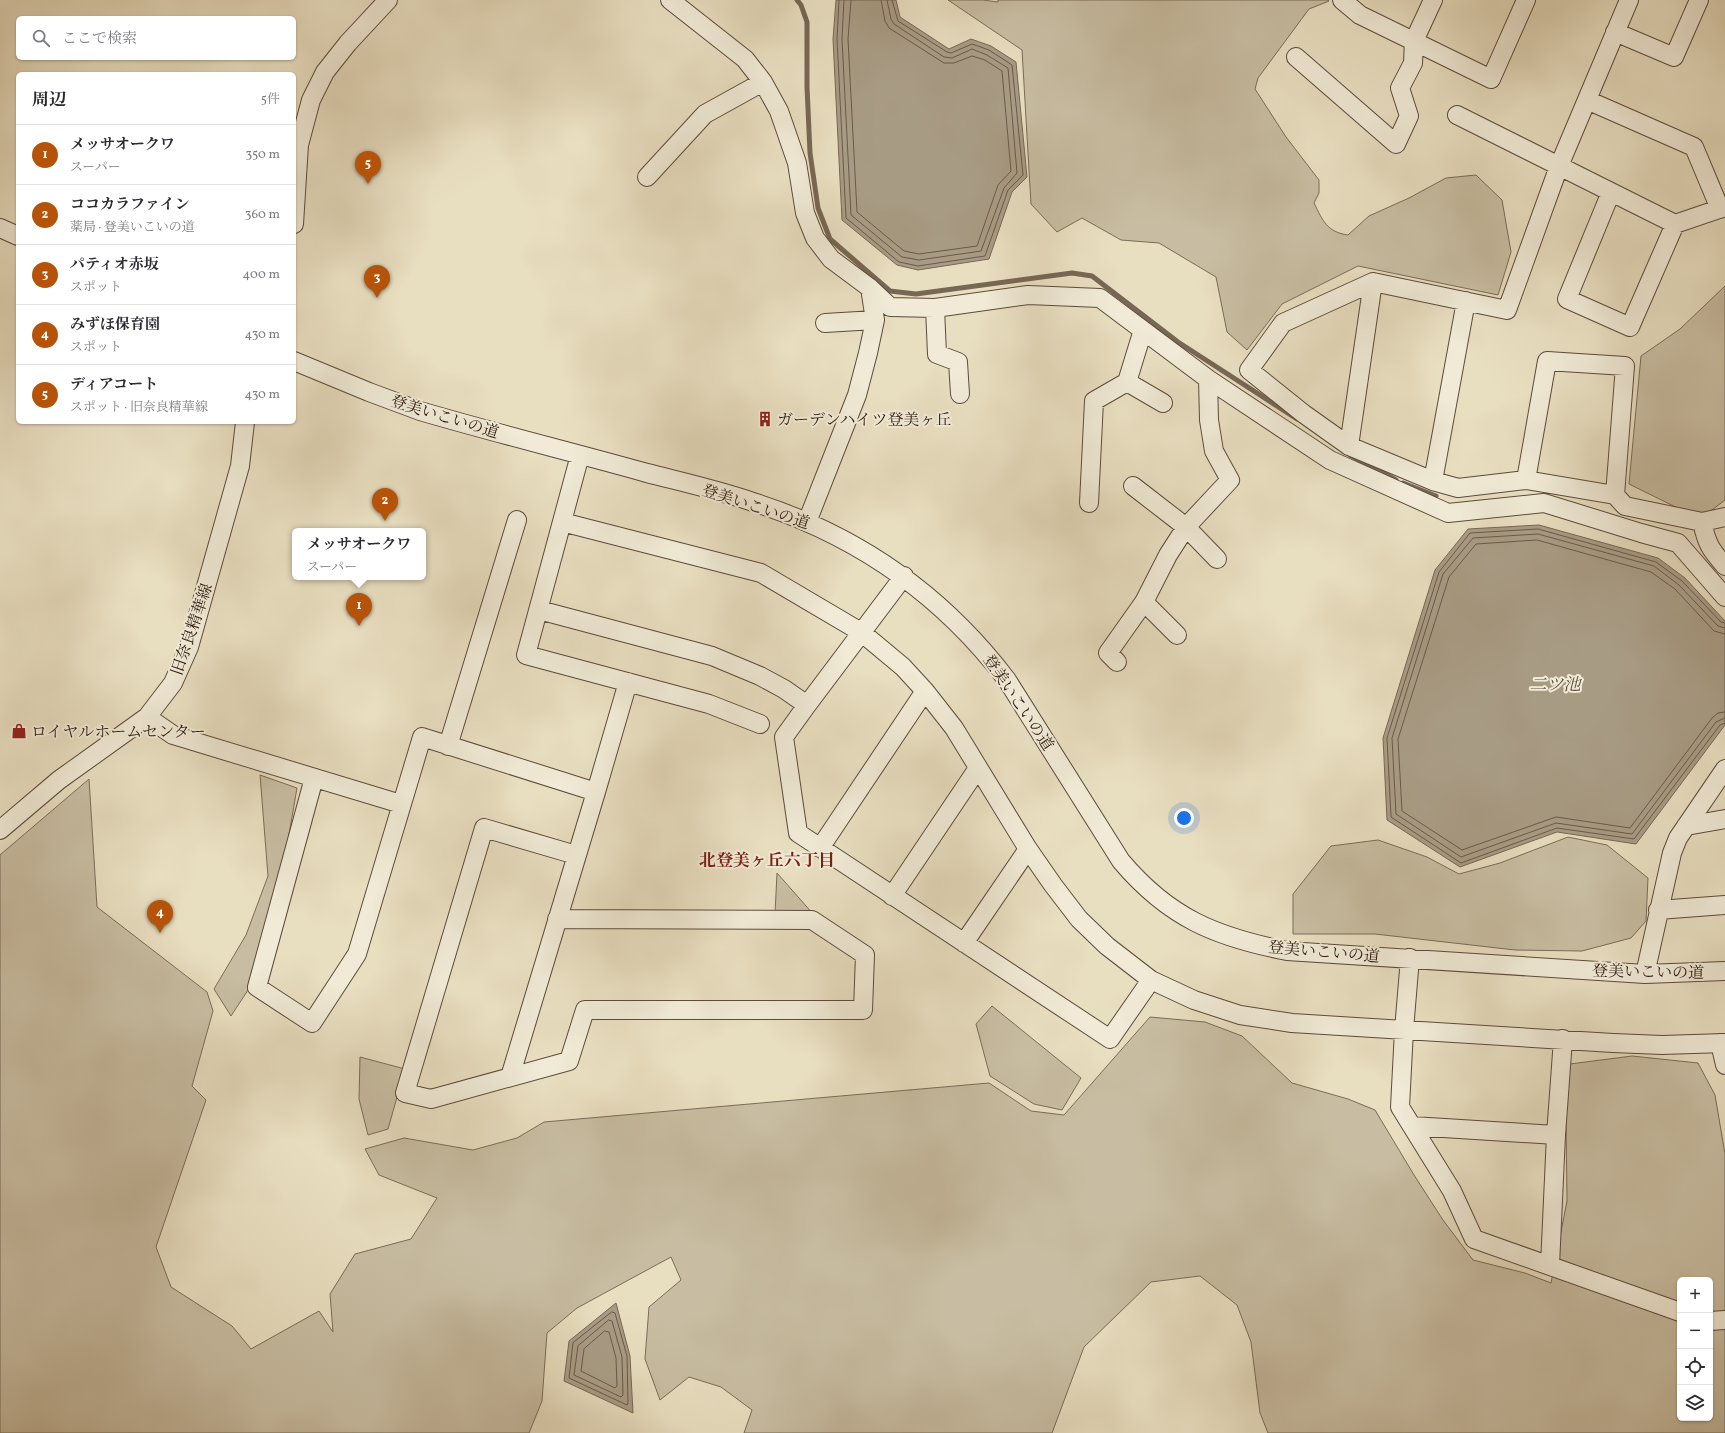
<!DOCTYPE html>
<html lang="ja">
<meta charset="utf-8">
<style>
:root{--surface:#fff;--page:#f7f7f7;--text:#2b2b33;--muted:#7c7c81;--line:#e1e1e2;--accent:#b45309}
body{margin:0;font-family:Vollkorn,"Noto Serif JP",serif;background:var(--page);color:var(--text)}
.controls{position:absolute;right:12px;bottom:12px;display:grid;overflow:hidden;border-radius:6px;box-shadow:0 1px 3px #0004}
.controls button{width:36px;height:36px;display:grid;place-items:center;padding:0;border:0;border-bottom:1px solid var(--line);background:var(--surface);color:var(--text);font:20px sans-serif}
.you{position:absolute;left:1184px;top:818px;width:14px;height:14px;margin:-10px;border:3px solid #fff;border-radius:50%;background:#1a73e8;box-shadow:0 0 0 6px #1a73e833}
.badge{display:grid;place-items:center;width:26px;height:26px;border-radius:50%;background:var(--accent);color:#fff;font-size:13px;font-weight:700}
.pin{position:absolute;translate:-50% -33px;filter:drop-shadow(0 1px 2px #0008)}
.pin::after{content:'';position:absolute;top:21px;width:14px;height:12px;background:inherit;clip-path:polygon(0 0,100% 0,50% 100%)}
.popup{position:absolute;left:292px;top:528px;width:134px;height:52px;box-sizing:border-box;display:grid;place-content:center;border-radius:6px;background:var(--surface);filter:drop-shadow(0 1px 3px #0005);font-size:13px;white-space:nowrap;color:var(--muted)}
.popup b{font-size:15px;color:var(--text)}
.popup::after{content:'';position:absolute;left:50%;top:100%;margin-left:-8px;border:8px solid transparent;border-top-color:var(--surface)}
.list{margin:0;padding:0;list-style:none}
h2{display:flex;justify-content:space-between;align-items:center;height:52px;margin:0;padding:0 16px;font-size:17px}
h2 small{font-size:13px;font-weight:400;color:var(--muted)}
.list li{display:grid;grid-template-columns:26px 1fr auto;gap:12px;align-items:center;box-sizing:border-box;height:60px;padding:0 16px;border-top:1px solid var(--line)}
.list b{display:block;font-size:15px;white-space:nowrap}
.list p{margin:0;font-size:13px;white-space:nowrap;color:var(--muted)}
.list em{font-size:13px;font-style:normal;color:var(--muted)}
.icon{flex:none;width:22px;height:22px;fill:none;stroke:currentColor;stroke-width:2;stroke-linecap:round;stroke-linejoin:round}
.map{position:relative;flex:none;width:1725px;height:1433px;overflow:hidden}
.search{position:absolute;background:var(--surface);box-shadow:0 1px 3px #0004;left:16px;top:16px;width:280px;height:44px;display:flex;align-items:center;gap:10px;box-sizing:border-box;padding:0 14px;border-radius:6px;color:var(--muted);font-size:15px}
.panel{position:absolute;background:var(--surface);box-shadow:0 1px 3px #0004;left:16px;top:72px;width:280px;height:352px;border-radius:6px}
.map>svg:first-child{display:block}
.green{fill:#c8bda2;stroke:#7a6c58;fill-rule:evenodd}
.water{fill:#a89b84;stroke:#776755}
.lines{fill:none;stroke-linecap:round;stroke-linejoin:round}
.shore{stroke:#6a5a4a;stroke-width:1}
.stream{stroke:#776755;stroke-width:5}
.minor-casing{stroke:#5c4b3b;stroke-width:20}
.minor{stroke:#f0ead6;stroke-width:18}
.labels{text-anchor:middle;stroke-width:4;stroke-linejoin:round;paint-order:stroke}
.street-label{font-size:16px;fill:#2d1a0f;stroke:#f0ead6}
.poi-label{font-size:16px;fill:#2d1a0f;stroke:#f0ead6;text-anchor:start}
.water-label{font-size:17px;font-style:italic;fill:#5e4e3e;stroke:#f0ead6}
.neighbourhood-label{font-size:17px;font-weight:bold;fill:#7a1f14;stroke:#f0ead6}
</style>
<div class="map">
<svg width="1725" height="1433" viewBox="0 0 1725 1433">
<rect width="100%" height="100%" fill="#e8dec0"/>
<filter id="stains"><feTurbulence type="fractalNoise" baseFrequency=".005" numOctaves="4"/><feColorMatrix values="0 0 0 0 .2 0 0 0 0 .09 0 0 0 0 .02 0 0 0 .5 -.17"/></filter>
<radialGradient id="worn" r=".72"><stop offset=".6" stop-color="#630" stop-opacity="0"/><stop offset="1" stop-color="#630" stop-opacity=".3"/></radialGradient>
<path class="green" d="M 948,0 L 983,0 L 998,2 L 998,0 L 1328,0 L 1329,1 L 1309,9 L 1258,78 L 1255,89 L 1286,137 L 1319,180 L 1319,193 L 1314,203 C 1323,221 1327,232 1348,235 L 1369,216 L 1409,198 L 1446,178 L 1476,175 L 1502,200 L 1511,252 L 1498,295 L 1358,266 L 1282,304 L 1247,350 L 1227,332 L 1216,277 L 1159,243 L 1121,240 L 1082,218 L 1057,232 L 1031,204 L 1022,50 Z
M 1725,286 L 1725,500 L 1700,519 L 1629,484 L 1641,356 L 1680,329 Z
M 260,775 L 297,788 L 281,881 L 250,987 L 231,1016 L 214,989 L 246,935 L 268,876 Z
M 89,779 L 97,907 L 207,992 L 213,1011 L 192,1086 L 206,1100 L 156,1247 L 171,1287 L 232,1326 L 251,1349 L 319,1311 L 333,1332 L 330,1294 L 355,1254 L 411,1239 L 437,1198 L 379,1175 L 365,1149 L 404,1138 L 473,1150 L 517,1138 L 544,1122 L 989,1083 L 1031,1111 L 1064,1115 L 1150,1017 L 1205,1022 L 1242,1036 L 1292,1083 L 1348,1099 L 1375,1110 L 1414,1175 L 1443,1220 L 1473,1260 L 1525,1273 L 1551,1283 L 1567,1201 L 1566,1118 L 1570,1064 L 1632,1056 L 1698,1063 L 1715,1095 L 1725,1154 L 1725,1433 L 1268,1433 L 1260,1413 L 1251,1342 L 1237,1305 L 1200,1276 L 1151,1282 L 1084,1347 L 1052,1433 L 744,1433 L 752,1410 L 721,1387 L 689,1377 L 660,1400 L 645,1359 L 649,1307 L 681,1280 L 671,1257 L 577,1308 L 547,1333 L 542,1401 L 529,1433 L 0,1433 L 0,855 ZM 1680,1280 L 1710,1280 L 1710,1418 L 1680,1418 Z
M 1568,837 L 1607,845 L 1648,878 L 1646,921 L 1631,938 L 1582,951 L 1515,950 L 1375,934 L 1293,934 L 1293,894 L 1331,846 L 1378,840 L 1427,857 L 1459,874 L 1500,863 Z
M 777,873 L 814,915 L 775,914 Z
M 992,1006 L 1081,1078 L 1062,1110 L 1034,1104 L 990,1076 L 976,1024 Z
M 360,1057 L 405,1069 L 388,1129 L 368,1135 L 359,1099 Z"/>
<path class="water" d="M 836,0 L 896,0 L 900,17 L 949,49 L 971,39 L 991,46 L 1016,62 L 1027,177 L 1012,192 L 989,259 L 918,270 L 897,265 L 842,220 L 833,39 Z
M 1539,525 L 1658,558 L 1685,578 L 1725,621 L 1725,725 L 1636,844 L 1557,832 L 1460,867 L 1387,820 L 1383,738 L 1435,570 L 1468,529 Z
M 616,1303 L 630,1356 L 633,1413 L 564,1381 L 569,1341 Z"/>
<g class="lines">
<path class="shore" d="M 839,0 L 837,39 L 846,218 L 899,262 L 918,266 L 985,256 L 1008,190 L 1023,175 L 1012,65 L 989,50 L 972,44 L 951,53 L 947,52 L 898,21 L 892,0
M 844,0 L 842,39 L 851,215 L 902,257 L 919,260 L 981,251 L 1004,188 L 1017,173 L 1008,68 L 987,55 L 972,49 L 952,58 L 944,57 L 894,24 L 891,19 L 887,0
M 851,0 L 848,39 L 857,212 L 904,251 L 919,254 L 977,246 L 998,185 L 1011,171 L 1002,71 L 985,60 L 972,56 L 954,63 L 944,63 L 889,28 L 885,21 L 881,0
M 1725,623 L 1721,622 L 1682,581 L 1656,562 L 1538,529 L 1470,533 L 1439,572 L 1387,738 L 1391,817 L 1461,863 L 1557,828 L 1634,839 L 1720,725 L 1725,723
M 1725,628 L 1718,626 L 1679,585 L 1654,566 L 1538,534 L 1473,538 L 1443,574 L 1392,738 L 1396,814 L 1461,857 L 1556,823 L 1632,834 L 1716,722 L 1725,718
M 1725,634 L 1714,631 L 1675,589 L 1651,572 L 1537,540 L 1476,544 L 1449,577 L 1398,739 L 1402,811 L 1462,850 L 1556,817 L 1630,828 L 1712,718 L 1718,713 L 1725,712
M 612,1312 L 615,1313 L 627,1356 L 628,1403 L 627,1405 L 569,1378 L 573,1343 Z
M 609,1320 L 612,1321 L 622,1357 L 623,1395 L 621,1397 L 574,1375 L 578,1346 Z
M 605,1331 L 609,1332 L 616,1358 L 617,1386 L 615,1388 L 581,1371 L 584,1349 Z"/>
<path class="stream" d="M 797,0 L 801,5 L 807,22 L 807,87 L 810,153 L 818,208 L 830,239 L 890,291 L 916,294 L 1072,273 L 1092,276 L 1178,342 L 1297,419
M 1350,455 L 1396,480
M 1403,483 L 1436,496"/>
<g class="minor-casing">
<path id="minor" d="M 670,0 L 745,59 L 763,82 L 779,111 L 797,163 L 805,213 L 815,238 L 831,259 L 870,288 L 890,307 L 935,308 L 1028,295 L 1100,298 L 1208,379 L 1330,460 L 1448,513 L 1544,503 L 1641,533 L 1678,543 L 1725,597
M 1342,0 L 1360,15 L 1491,79 L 1526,0
M 1629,0 L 1559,166 L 1507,310 L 1373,282 L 1283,323 L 1249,370 L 1304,414 L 1349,446 L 1433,481 L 1458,488 L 1526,480 L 1615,495 L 1625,506 L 1702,522 C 1707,544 1710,549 1725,566
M 1615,32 L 1674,57 L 1699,0
M 1296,57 L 1396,144 L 1409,116 L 1400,88 L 1413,63 L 1414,41 L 1433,0
M 1587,100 L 1694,147 L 1720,209
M 1457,115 L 1675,224 L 1725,207
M 647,177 L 705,114 L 763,82
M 1611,192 L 1567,299 L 1630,327 L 1675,224
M 294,224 L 299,145 L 311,100 L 325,72 L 348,43 L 388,0
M 0,228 L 18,236
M 935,308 L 937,354 L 958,362 L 960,394
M 825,323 L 875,320
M 294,361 L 369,392 L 420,411 C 495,433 572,452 647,473 C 682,482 718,490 753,502 C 857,535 941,593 1007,680 L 1121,861 C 1169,918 1216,937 1287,951 L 1645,974 L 1725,971
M 1127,382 L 1163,403
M 1349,446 L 1373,282
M 580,455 L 526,655 L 709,704 L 760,724
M 1526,480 L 1547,361 L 1625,366 L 1615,495
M 1433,481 L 1466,301
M 1133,486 L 1186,527 L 1217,559
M 1089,503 L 1094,401 L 1127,382 L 1143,330
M 562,522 L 761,573 L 861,632 L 903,667 L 925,691 L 954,728 L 1028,849 L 1053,885 L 1079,919 L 1107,946 L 1151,980 L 1194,1000 L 1240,1015 L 1292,1023 L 1613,1043 L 1662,1045 L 1725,1043
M 807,522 L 857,395 L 868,353 L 875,320 L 870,288
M 1702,522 L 1725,517
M 539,610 L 712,656 L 760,676 L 784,689 L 807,705 L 904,576
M 1177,635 L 1144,602 L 1168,555 L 1186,527 L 1230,480 L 1214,451 L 1209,420 L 1208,379
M 1117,662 L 1108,653 L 1144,602
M 807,705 L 784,737 L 798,833 L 1110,1039 L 1151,980
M 147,717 L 173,735 L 401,804
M 448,746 L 517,520
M 314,778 L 257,987 L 312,1023 L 357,954 L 422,737 L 596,792
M 1686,826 L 1725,819
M 0,830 L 59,780 L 147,717 L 173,683 L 189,647 L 240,466 L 245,422
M 820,848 L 925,691
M 892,896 L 978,768
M 1658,910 L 1725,905
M 557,919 L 812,920 L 865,955 L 863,1010 L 585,1010 L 569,1061 L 431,1099 L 405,1093 L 484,828 L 576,855
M 964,943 L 1028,849
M 1410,958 L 1404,1030 L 1400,1107 L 1452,1191 L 1474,1239 L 1680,1312
M 1645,974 L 1672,853 L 1678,838 L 1725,769
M 1720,1043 L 1725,1065
M 510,1077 L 596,792 L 628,682
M 1412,1126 L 1556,1135
M 1550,1265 L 1556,1135 L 1563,1039
M 1710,1321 L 1725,1320"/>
</g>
<use href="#minor" class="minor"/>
</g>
<defs>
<g id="building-bare" transform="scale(1.2)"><path d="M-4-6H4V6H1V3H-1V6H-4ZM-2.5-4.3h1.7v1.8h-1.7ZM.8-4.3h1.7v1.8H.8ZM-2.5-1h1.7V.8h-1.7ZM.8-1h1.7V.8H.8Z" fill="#8f2418" stroke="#f0ead6" stroke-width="2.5" paint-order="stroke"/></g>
<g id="shop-bare" transform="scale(1.2)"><path d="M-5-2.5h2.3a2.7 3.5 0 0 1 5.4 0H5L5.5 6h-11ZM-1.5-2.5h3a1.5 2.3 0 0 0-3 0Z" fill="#8f2418" stroke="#f0ead6" stroke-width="2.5" paint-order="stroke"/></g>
</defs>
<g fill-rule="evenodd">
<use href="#building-bare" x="765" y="419"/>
<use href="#shop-bare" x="19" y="731"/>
</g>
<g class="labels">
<g class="street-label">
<text transform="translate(445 416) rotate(17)" y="6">登美いこいの道</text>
<text transform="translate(756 506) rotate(18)" y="6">登美いこいの道</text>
<text transform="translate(191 629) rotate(-71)" y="6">旧奈良精華線</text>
<text transform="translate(1019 702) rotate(56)" y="6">登美いこいの道</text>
<text transform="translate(1324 951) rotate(5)" y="6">登美いこいの道</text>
<text transform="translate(1648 971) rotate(1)" y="6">登美いこいの道</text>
</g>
<g class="poi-label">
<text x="777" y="425">ガーデンハイツ登美ヶ丘</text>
<text x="31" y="737">ロイヤルホームセンター</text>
</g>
<g class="water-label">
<text x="1555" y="690">二ツ池</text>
</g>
<g class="neighbourhood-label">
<text x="767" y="866">北登美ヶ丘六丁目</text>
</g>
</g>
<rect width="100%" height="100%" filter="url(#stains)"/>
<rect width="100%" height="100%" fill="url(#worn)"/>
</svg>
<div class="controls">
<button>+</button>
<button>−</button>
<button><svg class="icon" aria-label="locate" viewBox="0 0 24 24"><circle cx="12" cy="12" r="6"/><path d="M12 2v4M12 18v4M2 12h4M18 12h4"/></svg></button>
<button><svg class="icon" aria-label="layers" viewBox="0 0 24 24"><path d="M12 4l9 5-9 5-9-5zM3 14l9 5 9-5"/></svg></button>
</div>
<div class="you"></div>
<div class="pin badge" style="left:359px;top:626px">1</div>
<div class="popup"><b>メッサオークワ</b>スーパー</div>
<div class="pin badge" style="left:385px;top:521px">2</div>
<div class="pin badge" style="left:377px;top:298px">3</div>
<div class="pin badge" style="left:160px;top:933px">4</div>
<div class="pin badge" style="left:368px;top:184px">5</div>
<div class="search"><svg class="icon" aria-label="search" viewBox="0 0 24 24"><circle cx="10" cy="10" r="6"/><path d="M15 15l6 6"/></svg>ここで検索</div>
<section class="panel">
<h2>周辺<small>5件</small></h2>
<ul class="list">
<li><span class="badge">1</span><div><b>メッサオークワ</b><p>スーパー</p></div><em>350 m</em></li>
<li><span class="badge">2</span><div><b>ココカラファイン</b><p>薬局 · 登美いこいの道</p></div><em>360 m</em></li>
<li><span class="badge">3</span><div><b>パティオ赤坂</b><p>スポット</p></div><em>400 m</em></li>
<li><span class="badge">4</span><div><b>みずほ保育園</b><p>スポット</p></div><em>430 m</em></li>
<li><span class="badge">5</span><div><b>ディアコート</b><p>スポット · 旧奈良精華線</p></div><em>430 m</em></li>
</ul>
</section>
</div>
